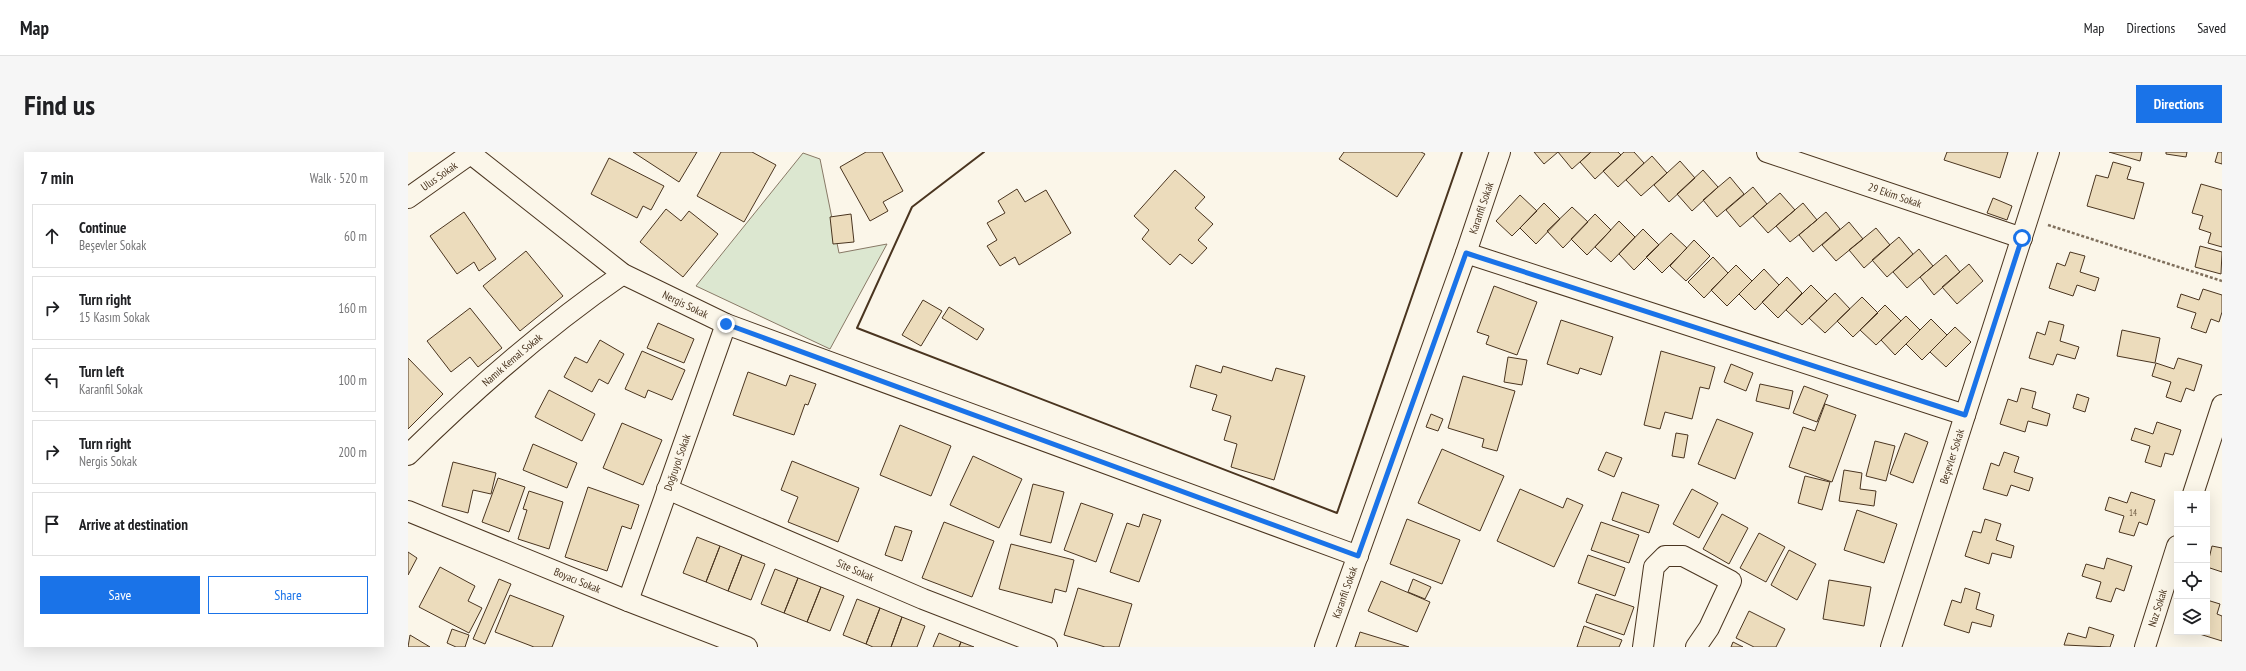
<!DOCTYPE html>
<meta charset="utf-8">
<style>
:root{--surface:#fff;--page:#f6f6f6;--text:#202124;--muted:#757577;--line:#e0e0e0;--accent:#1a73e8}
body{margin:0;font-family:"PT Sans Narrow",sans-serif;background:var(--page);color:var(--text)}
.controls{position:absolute;right:12px;bottom:12px;display:grid;overflow:hidden;border-radius:0px;box-shadow:0 4px 16px #0002}
.controls button{width:36px;height:36px;display:grid;place-items:center;padding:0;border:0;border-bottom:1px solid var(--line);background:var(--surface);color:var(--text);font:20px sans-serif}
.stop{position:absolute;width:12px;height:12px;margin:-9px;border:3px solid #1a73e8;border-radius:50%;background:#fff}
.stop.end{background:#1a73e8;border-color:#fff;box-shadow:0 1px 4px #0008}
.list{margin:0;padding:0;list-style:none}
h2{display:flex;justify-content:space-between;align-items:center;height:52px;margin:0;padding:0 16px;font-size:17px}
h2 small{font-size:13px;font-weight:400;color:var(--muted)}
.list li{display:grid;grid-template-columns:26px 1fr auto;gap:12px;align-items:center;box-sizing:border-box;height:64px;margin:0 8px 8px;padding:0 8px;border:1px solid var(--line);border-radius:0px}
.list b{display:block;font-size:15px;white-space:nowrap}
.list p{margin:0;font-size:13px;white-space:nowrap;color:var(--muted)}
.list em{font-size:13px;font-style:normal;color:var(--muted)}
.actions{display:flex;gap:8px;padding:12px 16px}
.actions a{flex:1;padding:9px 0;border:1px solid var(--accent);border-radius:0px;text-align:center;font-size:14px;color:var(--accent)}
.actions .main{background:var(--accent);color:#fff}
.icon{flex:none;width:22px;height:22px;fill:none;stroke:currentColor;stroke-width:2;stroke-linecap:round;stroke-linejoin:round}
.map{position:relative;flex:none;width:1814px;height:495px;overflow:hidden;border-radius:0px}
header{display:flex;align-items:center;gap:24px;box-sizing:border-box;height:56px;padding:0 20px;background:var(--surface);border-bottom:1px solid var(--line)}
header strong{font-size:19px}
nav{display:flex;gap:22px;margin-inline-start:auto;font-size:14px}
.intro{display:flex;align-items:center;justify-content:space-between;box-sizing:border-box;height:96px;padding:0 24px}
h1{margin:0;font-size:28px}
.button{padding:10px 18px;border-radius:0px;background:var(--accent);color:#fff;font-size:14px;font-weight:700}
main{display:flex;gap:24px;padding:0 24px}
aside{flex:1;background:var(--surface);border-radius:0px;box-shadow:0 4px 16px #0002}
.map>svg:first-child{display:block}
.green{fill:#dce7d0;stroke:#887966}
.building{fill:#ecdcbc;stroke:#4a3520}
.lines{fill:none;stroke-linecap:round;stroke-linejoin:round}
.minor-casing{stroke:#4a3520;stroke-width:22}
.path{stroke:#7f6f5c;stroke-width:2.5;stroke-dasharray:3 2;stroke-linecap:butt}
.minor{stroke:#fbf6e9;stroke-width:20}
.wall{stroke:#4a3520;stroke-width:2}
.route{stroke:#1a73e8;stroke-width:5}
.labels{text-anchor:middle;stroke-width:3;stroke-linejoin:round;paint-order:stroke}
.number-label{font-size:9px;fill:#725f47}
.street-label{font-size:11px;fill:#4a3520;stroke:#fbf6e9}
</style>
<header>
<strong>Map</strong>
<nav><a>Map</a><a>Directions</a><a>Saved</a></nav>
</header>
<div class="intro"><h1>Find us</h1><a class="button">Directions</a></div>
<main>
<aside>
<h2>7 min<small>Walk · 520 m</small></h2>
<ul class="list">
<li><svg class="icon" aria-label="ahead" viewBox="0 0 24 24"><path d="M12 20V5M6 11l6-6 6 6"/></svg><div><b>Continue</b><p>Beşevler Sokak</p></div><em>60 m</em></li>
<li><svg class="icon" aria-label="right" viewBox="0 0 24 24"><path d="M7 20v-9h11M14 6l5 5-5 5"/></svg><div><b>Turn right</b><p>15 Kasım Sokak</p></div><em>160 m</em></li>
<li><svg class="icon" aria-label="left" viewBox="0 0 24 24"><path d="M17 20v-9H6M10 6l-5 5 5 5"/></svg><div><b>Turn left</b><p>Karanfil Sokak</p></div><em>100 m</em></li>
<li><svg class="icon" aria-label="right" viewBox="0 0 24 24"><path d="M7 20v-9h11M14 6l5 5-5 5"/></svg><div><b>Turn right</b><p>Nergis Sokak</p></div><em>200 m</em></li>
<li><svg class="icon" aria-label="arrive" viewBox="0 0 24 24"><path d="M6 21V4h12l-3 4 3 4H6"/></svg><div><b>Arrive at destination</b></div></li>
</ul>
<div class="actions"><a class="main">Save</a><a>Share</a></div>
</aside>
<div class="map">
<svg width="1814" height="495" viewBox="0 0 1814 495">
<rect width="100%" height="100%" fill="#fbf6e9"/>
<path class="green" d="M 395,1 L 412,7 L 431,101 L 479,92 L 422,197 L 288,134 Z"/>
<path class="building" d="M 225,0 L 289,0 L 271,30 Z
M 313,0 L 344,0 L 368,13 L 336,70 L 289,44 Z
M 458,0 L 474,0 L 495,39 L 475,50 L 480,59 L 462,69 L 432,15 Z
M 936,0 L 1013,0 L 1017,2 L 989,45 L 931,7 Z
M 1126,0 L 1150,0 L 1136,12 Z
M 1150,0 L 1183,0 L 1164,17 Z
M 1183,0 L 1210,0 L 1213,3 L 1187,27 L 1172,10 Z
M 1216,0 L 1226,0 L 1236,11 L 1210,35 L 1195,19 Z
M 1539,0 L 1600,0 L 1592,26 L 1536,8 Z
M 1701,0 L 1734,0 L 1732,9 Z
M 1758,0 L 1779,0 L 1778,5 L 1758,2 Z
M 1810,0 L 1814,0 L 1814,12 L 1807,10 Z
M 1244,4 L 1259,21 L 1233,44 L 1218,28 Z
M 201,6 L 256,34 L 243,58 L 235,54 L 229,66 L 183,42 Z
M 1272,9 L 1287,26 L 1261,50 L 1246,33 Z
M 1705,10 L 1723,15 L 1719,27 L 1736,31 L 1726,67 L 1679,54 L 1688,23 L 1700,26 Z
M 767,18 L 797,45 L 787,56 L 805,72 L 790,88 L 799,96 L 784,112 L 772,102 L 762,113 L 734,87 L 741,78 L 726,64 Z
M 1295,18 L 1310,35 L 1284,59 L 1269,42 Z
M 1322,25 L 1336,42 L 1309,65 L 1295,48 Z
M 1793,32 L 1814,38 L 1814,95 L 1800,91 L 1803,81 L 1791,77 L 1795,64 L 1784,61 Z
M 1345,35 L 1359,52 L 1332,75 L 1318,58 Z
M 609,37 L 617,50 L 638,38 L 663,81 L 611,113 L 607,105 L 592,114 L 579,94 L 589,88 L 579,71 L 597,61 L 590,49 Z
M 1372,41 L 1387,58 L 1360,81 L 1345,64 Z
M 1112,43 L 1129,59 L 1104,84 L 1088,69 Z
M 1585,46 L 1604,54 L 1599,68 L 1579,61 Z
M 1136,51 L 1152,67 L 1128,92 L 1112,76 Z
M 1395,51 L 1409,68 L 1382,90 L 1368,74 Z
M 1164,55 L 1180,70 L 1155,96 L 1139,79 Z
M 258,57 L 273,69 L 281,59 L 310,82 L 275,125 L 232,90 Z
M 56,60 L 88,107 L 71,119 L 66,110 L 49,122 L 22,84 Z
M 1418,60 L 1432,77 L 1405,100 L 1391,83 Z
M 443,62 L 446,90 L 425,92 L 422,65 Z
M 1187,62 L 1203,78 L 1179,103 L 1163,87 Z
M 1211,69 L 1227,85 L 1203,110 L 1187,95 Z
M 1441,70 L 1455,87 L 1428,109 L 1414,93 Z
M 1468,76 L 1482,93 L 1456,116 L 1441,98 Z
M 1235,77 L 1251,93 L 1226,118 L 1211,102 Z
M 1263,81 L 1279,96 L 1254,121 L 1238,105 Z
M 1491,85 L 1505,102 L 1479,125 L 1464,108 Z
M 1286,88 L 1302,104 L 1278,129 L 1262,114 Z
M 1792,94 L 1814,100 L 1813,122 L 1787,115 Z
M 1511,97 L 1525,114 L 1499,136 L 1485,120 Z
M 118,99 L 155,144 L 112,179 L 75,134 Z
M 1662,100 L 1677,104 L 1672,120 L 1691,126 L 1687,139 L 1669,133 L 1665,144 L 1641,136 L 1649,111 L 1657,114 Z
M 1538,103 L 1552,120 L 1526,143 L 1512,125 Z
M 1305,105 L 1320,121 L 1296,146 L 1280,130 Z
M 1561,112 L 1575,129 L 1549,152 L 1534,135 Z
M 1328,113 L 1344,129 L 1319,154 L 1303,138 Z
M 1356,117 L 1371,133 L 1347,158 L 1331,142 Z
M 1379,125 L 1394,141 L 1370,166 L 1354,150 Z
M 1403,133 L 1419,149 L 1394,173 L 1378,158 Z
M 1086,134 L 1129,150 L 1109,203 L 1078,192 L 1081,184 L 1069,180 Z
M 1795,137 L 1814,143 L 1814,160 L 1811,170 L 1803,167 L 1798,181 L 1783,176 L 1788,161 L 1769,155 L 1773,142 L 1791,148 Z
M 1427,141 L 1442,157 L 1417,181 L 1401,166 Z
M 1454,145 L 1470,161 L 1445,185 L 1429,169 Z
M 515,148 L 534,159 L 513,194 L 494,183 Z
M 1477,153 L 1493,169 L 1468,193 L 1452,178 Z
M 541,155 L 576,177 L 569,188 L 534,166 Z
M 62,156 L 94,196 L 70,215 L 62,205 L 43,220 L 19,189 Z
M 1498,164 L 1512,178 L 1487,203 L 1473,188 Z
M 1523,167 L 1539,183 L 1514,208 L 1498,192 Z
M 1153,168 L 1205,185 L 1193,223 L 1172,216 L 1170,222 L 1139,212 Z
M 1641,169 L 1656,173 L 1652,189 L 1671,195 L 1667,207 L 1649,202 L 1645,213 L 1621,206 L 1629,180 L 1637,183 Z
M 250,171 L 286,187 L 276,211 L 239,196 Z
M 1547,175 L 1563,190 L 1538,215 L 1522,200 Z
M 1714,178 L 1752,186 L 1747,211 L 1709,204 Z
M 192,188 L 216,202 L 200,232 L 191,227 L 184,240 L 156,225 L 167,205 L 179,211 Z
M 234,199 L 277,218 L 264,248 L 240,238 L 237,246 L 217,237 Z
M 1253,199 L 1307,215 L 1301,237 L 1292,235 L 1284,267 L 1257,260 L 1252,277 L 1236,273 Z
M 1100,205 L 1119,208 L 1114,233 L 1096,230 Z
M 0,206 L 35,242 L 0,277 Z
M 1770,206 L 1794,213 L 1786,239 L 1778,236 L 1773,250 L 1758,245 L 1763,230 L 1744,224 L 1748,211 L 1766,217 Z
M 1323,212 L 1345,221 L 1338,239 L 1316,230 Z
M 788,213 L 813,221 L 815,214 L 864,229 L 868,216 L 897,224 L 866,328 L 823,315 L 829,292 L 816,288 L 823,264 L 804,258 L 809,243 L 782,235 Z
M 340,220 L 378,234 L 382,223 L 408,232 L 400,253 L 397,252 L 386,283 L 325,263 Z
M 1055,224 L 1107,239 L 1089,299 L 1074,295 L 1076,287 L 1040,276 Z
M 1352,232 L 1385,239 L 1381,257 L 1348,249 Z
M 1396,234 L 1420,243 L 1409,270 L 1385,261 Z
M 1613,236 L 1628,240 L 1624,256 L 1642,262 L 1639,274 L 1620,269 L 1617,280 L 1592,272 L 1600,247 L 1609,250 Z
M 141,238 L 187,262 L 174,289 L 127,265 Z
M 1669,242 L 1681,246 L 1677,260 L 1665,256 Z
M 1417,252 L 1448,263 L 1424,330 L 1381,315 L 1395,275 L 1407,279 Z
M 1023,262 L 1035,267 L 1030,279 L 1018,275 Z
M 1309,267 L 1345,281 L 1327,327 L 1290,312 Z
M 1749,270 L 1773,278 L 1765,303 L 1757,301 L 1753,315 L 1737,310 L 1742,294 L 1723,288 L 1727,276 L 1745,282 Z
M 214,271 L 254,288 L 235,333 L 195,316 Z
M 492,273 L 543,294 L 523,344 L 472,323 Z
M 1268,281 L 1280,283 L 1276,306 L 1264,304 Z
M 1497,281 L 1520,290 L 1505,331 L 1482,322 Z
M 1467,289 L 1487,294 L 1478,329 L 1458,324 Z
M 125,292 L 169,311 L 159,336 L 115,318 Z
M 1034,297 L 1096,324 L 1072,379 L 1010,351 Z
M 1198,300 L 1214,306 L 1206,325 L 1190,318 Z
M 1596,300 L 1611,305 L 1606,320 L 1625,326 L 1621,339 L 1603,333 L 1599,344 L 1575,337 L 1583,311 L 1591,314 Z
M 565,304 L 614,327 L 591,376 L 542,353 Z
M 384,309 L 451,336 L 430,390 L 380,370 L 390,345 L 373,338 Z
M 45,310 L 88,321 L 83,342 L 65,338 L 60,361 L 34,354 Z
M 1436,318 L 1454,321 L 1452,337 L 1468,339 L 1466,354 L 1431,349 Z
M 1397,324 L 1422,330 L 1414,358 L 1390,351 Z
M 90,326 L 117,335 L 101,380 L 74,370 Z
M 625,332 L 656,340 L 643,391 L 612,383 Z
M 180,335 L 231,353 L 223,377 L 214,374 L 199,419 L 157,405 Z
M 1112,337 L 1155,356 L 1159,346 L 1175,353 L 1146,415 L 1089,389 Z
M 1284,337 L 1310,351 L 1291,386 L 1265,372 Z
M 121,339 L 155,350 L 141,397 L 110,387 L 119,358 L 115,357 Z
M 1214,340 L 1251,353 L 1241,381 L 1204,368 Z
M 1723,340 L 1747,348 L 1739,373 L 1731,370 L 1726,384 L 1711,380 L 1716,364 L 1697,358 L 1701,345 L 1719,351 Z
M 673,351 L 705,362 L 688,410 L 656,398 Z
M 1449,358 L 1489,372 L 1476,411 L 1436,398 Z
M 735,362 L 753,368 L 731,430 L 702,420 L 719,371 L 731,375 Z
M 1314,362 L 1340,376 L 1321,412 L 1295,397 Z
M 999,367 L 1052,388 L 1034,432 L 982,412 Z
M 1577,367 L 1593,372 L 1588,388 L 1606,394 L 1603,406 L 1584,401 L 1581,412 L 1557,404 L 1565,379 L 1573,381 Z
M 536,370 L 586,389 L 564,445 L 514,426 Z
M 1193,370 L 1231,383 L 1221,411 L 1183,398 Z
M 487,374 L 504,379 L 494,409 L 477,403 Z
M 1351,381 L 1377,395 L 1358,430 L 1332,416 Z
M 289,385 L 312,394 L 298,430 L 275,421 Z
M 603,392 L 666,408 L 658,440 L 647,437 L 644,451 L 591,437 Z
M 312,394 L 334,403 L 320,439 L 298,430 Z
M 1804,394 L 1814,396 L 1814,420 L 1799,415 Z
M 1381,398 L 1408,412 L 1389,448 L 1363,433 Z
M 0,400 L 9,406 L 0,423 Z
M 334,403 L 357,412 L 343,448 L 320,439 Z
M 1180,403 L 1217,416 L 1207,444 L 1170,431 Z
M 1699,406 L 1724,414 L 1716,439 L 1708,436 L 1703,450 L 1688,446 L 1693,430 L 1674,424 L 1678,412 L 1696,417 Z
M 32,415 L 67,434 L 60,449 L 74,456 L 61,481 L 11,455 Z
M 367,417 L 390,426 L 376,461 L 353,452 Z
M 390,426 L 413,435 L 399,470 L 376,461 Z
M 91,427 L 103,432 L 77,492 L 65,487 Z
M 1005,427 L 1023,435 L 1017,447 L 1000,440 Z
M 1421,428 L 1463,435 L 1456,474 L 1415,467 Z
M 973,429 L 1022,450 L 1009,480 L 960,459 Z
M 413,435 L 436,444 L 422,479 L 399,470 Z
M 670,436 L 724,452 L 711,495 L 697,495 L 656,483 Z
M 1557,436 L 1572,441 L 1568,457 L 1586,463 L 1583,475 L 1564,470 L 1561,481 L 1536,473 L 1544,448 L 1553,451 Z
M 1188,442 L 1226,455 L 1216,483 L 1178,470 Z
M 102,443 L 156,464 L 144,495 L 126,495 L 87,480 Z
M 449,447 L 472,456 L 458,492 L 435,483 Z
M 1799,448 L 1812,452 L 1809,462 L 1814,464 L 1814,489 L 1785,480 L 1799,480 Z
M 472,456 L 494,465 L 483,495 L 465,495 L 458,492 Z
M 1341,459 L 1377,477 L 1368,495 L 1346,495 L 1328,486 Z
M 494,465 L 517,474 L 509,495 L 483,495 Z
M 1176,474 L 1214,488 L 1211,495 L 1169,495 Z
M 1681,475 L 1706,483 L 1702,495 L 1656,493 L 1660,481 L 1678,486 Z
M 44,477 L 61,483 L 57,495 L 48,495 L 39,491 Z
M 952,480 L 1001,495 L 947,495 Z
M 531,481 L 553,490 L 551,495 L 525,495 Z
M 2,483 L 22,495 L 0,495 Z
M 553,490 L 566,495 L 551,495 Z
M 1325,490 L 1335,495 L 1323,495 Z"/>
<g class="lines">
<g class="minor-casing">
<g id="minor">
<path id="s1" d="M 1359,0 L 1614,86"/>
<path id="s2" d="M 63,2 L 215,122 L 318,172 L 950,404"/>
<path id="s3" d="M 0,46 L 65,0"/>
<path d="M 1058,101 L 1557,263"/>
<path id="s4" d="M 0,303 C 67,237 138,175 215,122"/>
<path id="s5" d="M 259,337 L 515,447 L 639,495"/>
<path d="M 1785,342 L 1814,253"/>
<path id="s6" d="M 0,359 L 220,449 L 339,495"/>
<path id="s7" d="M 220,449 L 318,172"/>
<path id="s8" d="M 917,495 L 1058,101 L 1092,0"/>
<path d="M 1235,495 L 1246,415 L 1257,404 L 1275,404 L 1323,429 L 1301,476 L 1288,495"/>
<path id="s9" d="M 1483,495 L 1641,0"/>
<path id="s10" d="M 1737,495 L 1769,394"/>
</g>
</g>
<path class="path" d="M 1640,73 L 1814,129"/>
<use href="#minor" class="minor"/>
<path class="wall" d="M 576,0 L 504,55 L 449,176 L 929,361 L 1054,0"/>
</g>
<g class="lines">
<path class="route" d="M 318,172 L 950,404 L 1058,101 L 1557,263 L 1614,86"/>
</g>
<g class="labels">
<g class="number-label">
<text x="1725" y="364">14</text>
</g>
<g class="street-label">
<text dy="4" stroke="none"><textPath href="#s3" startOffset="38">Ulus Sokak</textPath></text>
<text dy="4" stroke="none"><textPath href="#s1" startOffset="135">29 Ekim Sokak</textPath></text>
<text dy="4" stroke="none"><textPath href="#s8" startOffset="466">Karanfil Sokak</textPath></text>
<text dy="4" stroke="none"><textPath href="#s2" startOffset="263">Nergis Sokak</textPath></text>
<text dy="4" stroke="none"><textPath href="#s4" startOffset="141">Namık Kemal Sokak</textPath></text>
<text dy="4" stroke="none"><textPath href="#s9" startOffset="200">Beşevler Sokak</textPath></text>
<text dy="4" stroke="none"><textPath href="#s7" startOffset="147">Doğruyol Sokak</textPath></text>
<text dy="4" stroke="none"><textPath href="#s5" startOffset="205">Site Sokak</textPath></text>
<text dy="4" stroke="none"><textPath href="#s6" startOffset="183">Boyacı Sokak</textPath></text>
<text dy="4" stroke="none"><textPath href="#s8" startOffset="58">Karanfil Sokak</textPath></text>
<text dy="4" stroke="none"><textPath href="#s10" startOffset="41">Naz Sokak</textPath></text>
</g>
</g>
</svg>
<div class="controls">
<button>+</button>
<button>−</button>
<button><svg class="icon" aria-label="locate" viewBox="0 0 24 24"><circle cx="12" cy="12" r="6"/><path d="M12 2v4M12 18v4M2 12h4M18 12h4"/></svg></button>
<button><svg class="icon" aria-label="layers" viewBox="0 0 24 24"><path d="M12 4l9 5-9 5-9-5zM3 14l9 5 9-5"/></svg></button>
</div>
<div class="stop" style="left:1614px;top:86px"></div>
<div class="stop end" style="left:318px;top:172px"></div>
</div>
</main>
